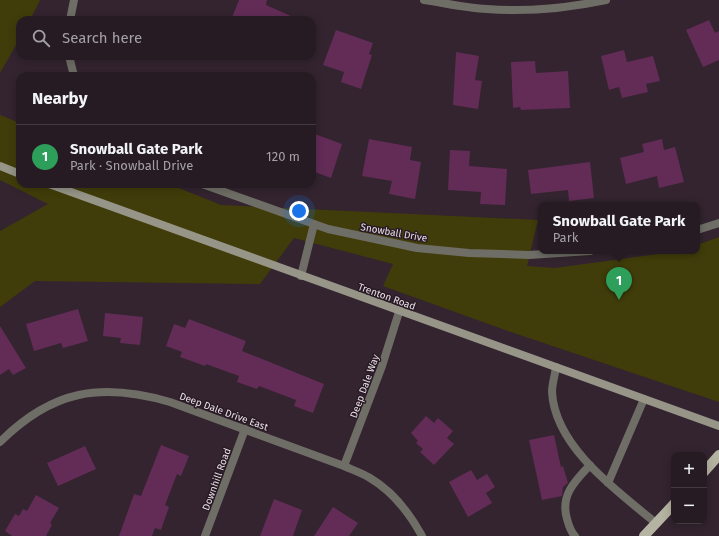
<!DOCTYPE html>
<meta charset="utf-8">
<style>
:root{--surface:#261b23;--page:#2e242b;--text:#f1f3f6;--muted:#a4a1a6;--line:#423941;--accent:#ea580c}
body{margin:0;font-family:"Fira Sans",sans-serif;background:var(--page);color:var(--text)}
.controls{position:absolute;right:12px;bottom:12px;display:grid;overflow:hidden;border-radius:8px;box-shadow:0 2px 10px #0003}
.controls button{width:36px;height:36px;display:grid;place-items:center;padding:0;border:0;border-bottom:1px solid var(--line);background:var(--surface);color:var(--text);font:20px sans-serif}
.you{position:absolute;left:299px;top:211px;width:14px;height:14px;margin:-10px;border:3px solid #fff;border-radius:50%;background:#1a73e8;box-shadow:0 0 0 6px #1a73e833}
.badge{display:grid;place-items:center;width:26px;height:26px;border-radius:50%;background:var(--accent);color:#fff;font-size:13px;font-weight:700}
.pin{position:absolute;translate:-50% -33px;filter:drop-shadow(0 1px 2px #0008)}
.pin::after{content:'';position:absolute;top:21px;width:14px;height:12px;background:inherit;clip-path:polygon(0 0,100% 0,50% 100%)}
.popup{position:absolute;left:538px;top:202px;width:162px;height:52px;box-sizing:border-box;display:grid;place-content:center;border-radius:8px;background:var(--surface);filter:drop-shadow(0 1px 3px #0005);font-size:13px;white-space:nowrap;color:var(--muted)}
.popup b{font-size:15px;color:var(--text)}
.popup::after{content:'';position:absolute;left:50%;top:100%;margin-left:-8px;border:8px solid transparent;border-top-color:var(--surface)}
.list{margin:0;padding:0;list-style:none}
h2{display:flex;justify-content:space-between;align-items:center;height:52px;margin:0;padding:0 16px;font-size:17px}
h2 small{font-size:13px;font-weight:400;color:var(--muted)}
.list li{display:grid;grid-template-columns:26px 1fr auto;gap:12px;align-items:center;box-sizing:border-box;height:64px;padding:0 16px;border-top:1px solid var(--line)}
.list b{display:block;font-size:15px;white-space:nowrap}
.list p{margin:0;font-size:13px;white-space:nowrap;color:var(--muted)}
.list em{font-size:13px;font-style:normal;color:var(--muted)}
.icon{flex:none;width:22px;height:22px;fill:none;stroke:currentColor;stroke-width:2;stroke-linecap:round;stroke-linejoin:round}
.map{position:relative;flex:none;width:719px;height:536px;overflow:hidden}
.search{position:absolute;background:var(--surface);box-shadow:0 2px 10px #0003;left:16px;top:16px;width:300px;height:44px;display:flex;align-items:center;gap:10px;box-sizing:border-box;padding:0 14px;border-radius:12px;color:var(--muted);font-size:15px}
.panel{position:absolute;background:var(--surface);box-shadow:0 2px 10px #0003;left:16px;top:72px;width:300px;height:116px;border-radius:12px}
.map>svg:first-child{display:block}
.green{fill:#413d0a}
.building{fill:#622c57}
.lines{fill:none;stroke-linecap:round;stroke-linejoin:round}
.lane{stroke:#6f6e66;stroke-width:8}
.street{stroke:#6f6e66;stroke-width:8}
.secondary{stroke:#969588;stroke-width:8}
.primary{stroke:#b5b4a2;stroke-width:10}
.labels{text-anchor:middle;stroke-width:3;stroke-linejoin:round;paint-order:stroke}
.street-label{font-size:10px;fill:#e9dfe6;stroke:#291b25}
</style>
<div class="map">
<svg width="719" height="536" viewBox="0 0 719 536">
<rect width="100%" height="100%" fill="#33242f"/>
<path class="green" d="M 0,0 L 40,0 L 30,20 L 20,20 L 20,38 L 0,73 Z
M 0,115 L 20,123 L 20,184 L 169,184 L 221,205 L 538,220 L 527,266 L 555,268 L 680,251 L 697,251 L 697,245 L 719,237 L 719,402 L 511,332 L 383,286 L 393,264 L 294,238 L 260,284 L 35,281 L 0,307 L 0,231 L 48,204 L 0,180 Z"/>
<path class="building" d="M 239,0 L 267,0 L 266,5 L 300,20 L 231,20 Z
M 709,20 L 715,33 L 719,31 L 719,60 L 703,67 L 686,30 Z
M 336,30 L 373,43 L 369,54 L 372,55 L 361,89 L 341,82 L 344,72 L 323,65 Z
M 624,50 L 627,62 L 653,56 L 660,81 L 646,84 L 648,92 L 622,98 L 619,87 L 609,90 L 601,56 Z
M 456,52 L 479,56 L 475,80 L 482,81 L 478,109 L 453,105 Z
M 535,61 L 536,73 L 568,71 L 570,108 L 521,110 L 520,107 L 513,108 L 511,62 Z
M 312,133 L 342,144 L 331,178 L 312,171 Z
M 369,139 L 412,147 L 410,160 L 421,162 L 415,199 L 389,194 L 392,181 L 362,176 Z
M 662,139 L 664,150 L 675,147 L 684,182 L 659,188 L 657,176 L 626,184 L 620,158 L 644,152 L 642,144 Z
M 450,150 L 470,151 L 469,166 L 507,169 L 505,205 L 480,204 L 481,192 L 448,190 Z
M 590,162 L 594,198 L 569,201 L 568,190 L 531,194 L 528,170 Z
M 78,309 L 88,341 L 63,348 L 61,343 L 34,351 L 26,324 Z
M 105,313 L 143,317 L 140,345 L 120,343 L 121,338 L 103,336 Z
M 189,319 L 246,341 L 242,351 L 324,384 L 313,413 L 294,406 L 296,400 L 259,386 L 257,389 L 237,382 L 239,376 L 206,364 L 205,366 L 180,357 L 182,352 L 166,346 L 174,324 L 185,328 Z
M 0,326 L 26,368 L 13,375 L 9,369 L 0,375 Z
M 426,416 L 434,423 L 438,418 L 453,431 L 447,438 L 454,444 L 434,465 L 420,452 L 423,449 L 416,443 L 418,441 L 411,433 Z
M 554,435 L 561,467 L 563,466 L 568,483 L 563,487 L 562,496 L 542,500 L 529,440 Z
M 161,445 L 189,456 L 181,476 L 177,474 L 165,505 L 169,507 L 161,530 L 155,528 L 152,536 L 119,536 L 134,494 L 141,496 Z
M 85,446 L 96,469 L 58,486 L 47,463 Z
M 471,470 L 477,480 L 487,474 L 495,487 L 486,493 L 492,503 L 468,517 L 449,482 Z
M 36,495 L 59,508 L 50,523 L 52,525 L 46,536 L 12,536 L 5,531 L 15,514 L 19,516 L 23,509 L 27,511 Z
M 274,499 L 302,510 L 293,536 L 260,536 Z
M 333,507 L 358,523 L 349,536 L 314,536 Z"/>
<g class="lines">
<path class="lane" d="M 556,367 C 555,375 552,384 552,392 C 555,447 617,491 656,523
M 608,483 L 644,399
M 575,536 C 570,531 569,526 567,519 C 560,495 575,481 590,465"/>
<path class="street" d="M 424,0 C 445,3 466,8 487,9 C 526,12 568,8 606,0
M 70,20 L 74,0
M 69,56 L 74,76
M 202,184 L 328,229 L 417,248 L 469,253 L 529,255 L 590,251
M 697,230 L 719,223
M 301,276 L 314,224
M 0,442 C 52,390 101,382 170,402 L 344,466 C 353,470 362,473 370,478 C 392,491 410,514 422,536
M 344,466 L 382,366 L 399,312
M 205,536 L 245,429"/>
<path class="secondary" d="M 0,166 L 20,174
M 49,184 L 719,426"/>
<path class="primary" d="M 704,472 L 719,455
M 644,536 L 674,504"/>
</g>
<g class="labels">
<g class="street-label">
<text transform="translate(394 232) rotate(10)" y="4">Snowball Drive</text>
<text transform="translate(387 296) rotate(20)" y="4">Trenton Road</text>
<text transform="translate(364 386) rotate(-70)" y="4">Deep Dale Way</text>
<text transform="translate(224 411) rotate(20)" y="4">Deep Dale Drive East</text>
<text transform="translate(216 479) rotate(-70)" y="4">Downhill Road</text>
</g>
</g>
</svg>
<div class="controls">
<button>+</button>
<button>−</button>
</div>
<div class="you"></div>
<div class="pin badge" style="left:619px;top:300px;background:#2e9e5b">1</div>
<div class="popup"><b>Snowball Gate Park</b>Park</div>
<div class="search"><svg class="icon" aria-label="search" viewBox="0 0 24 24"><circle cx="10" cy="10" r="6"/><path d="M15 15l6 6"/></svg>Search here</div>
<section class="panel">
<h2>Nearby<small></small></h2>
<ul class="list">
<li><span class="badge" style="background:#2e9e5b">1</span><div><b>Snowball Gate Park</b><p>Park · Snowball Drive</p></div><em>120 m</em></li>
</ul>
</section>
</div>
